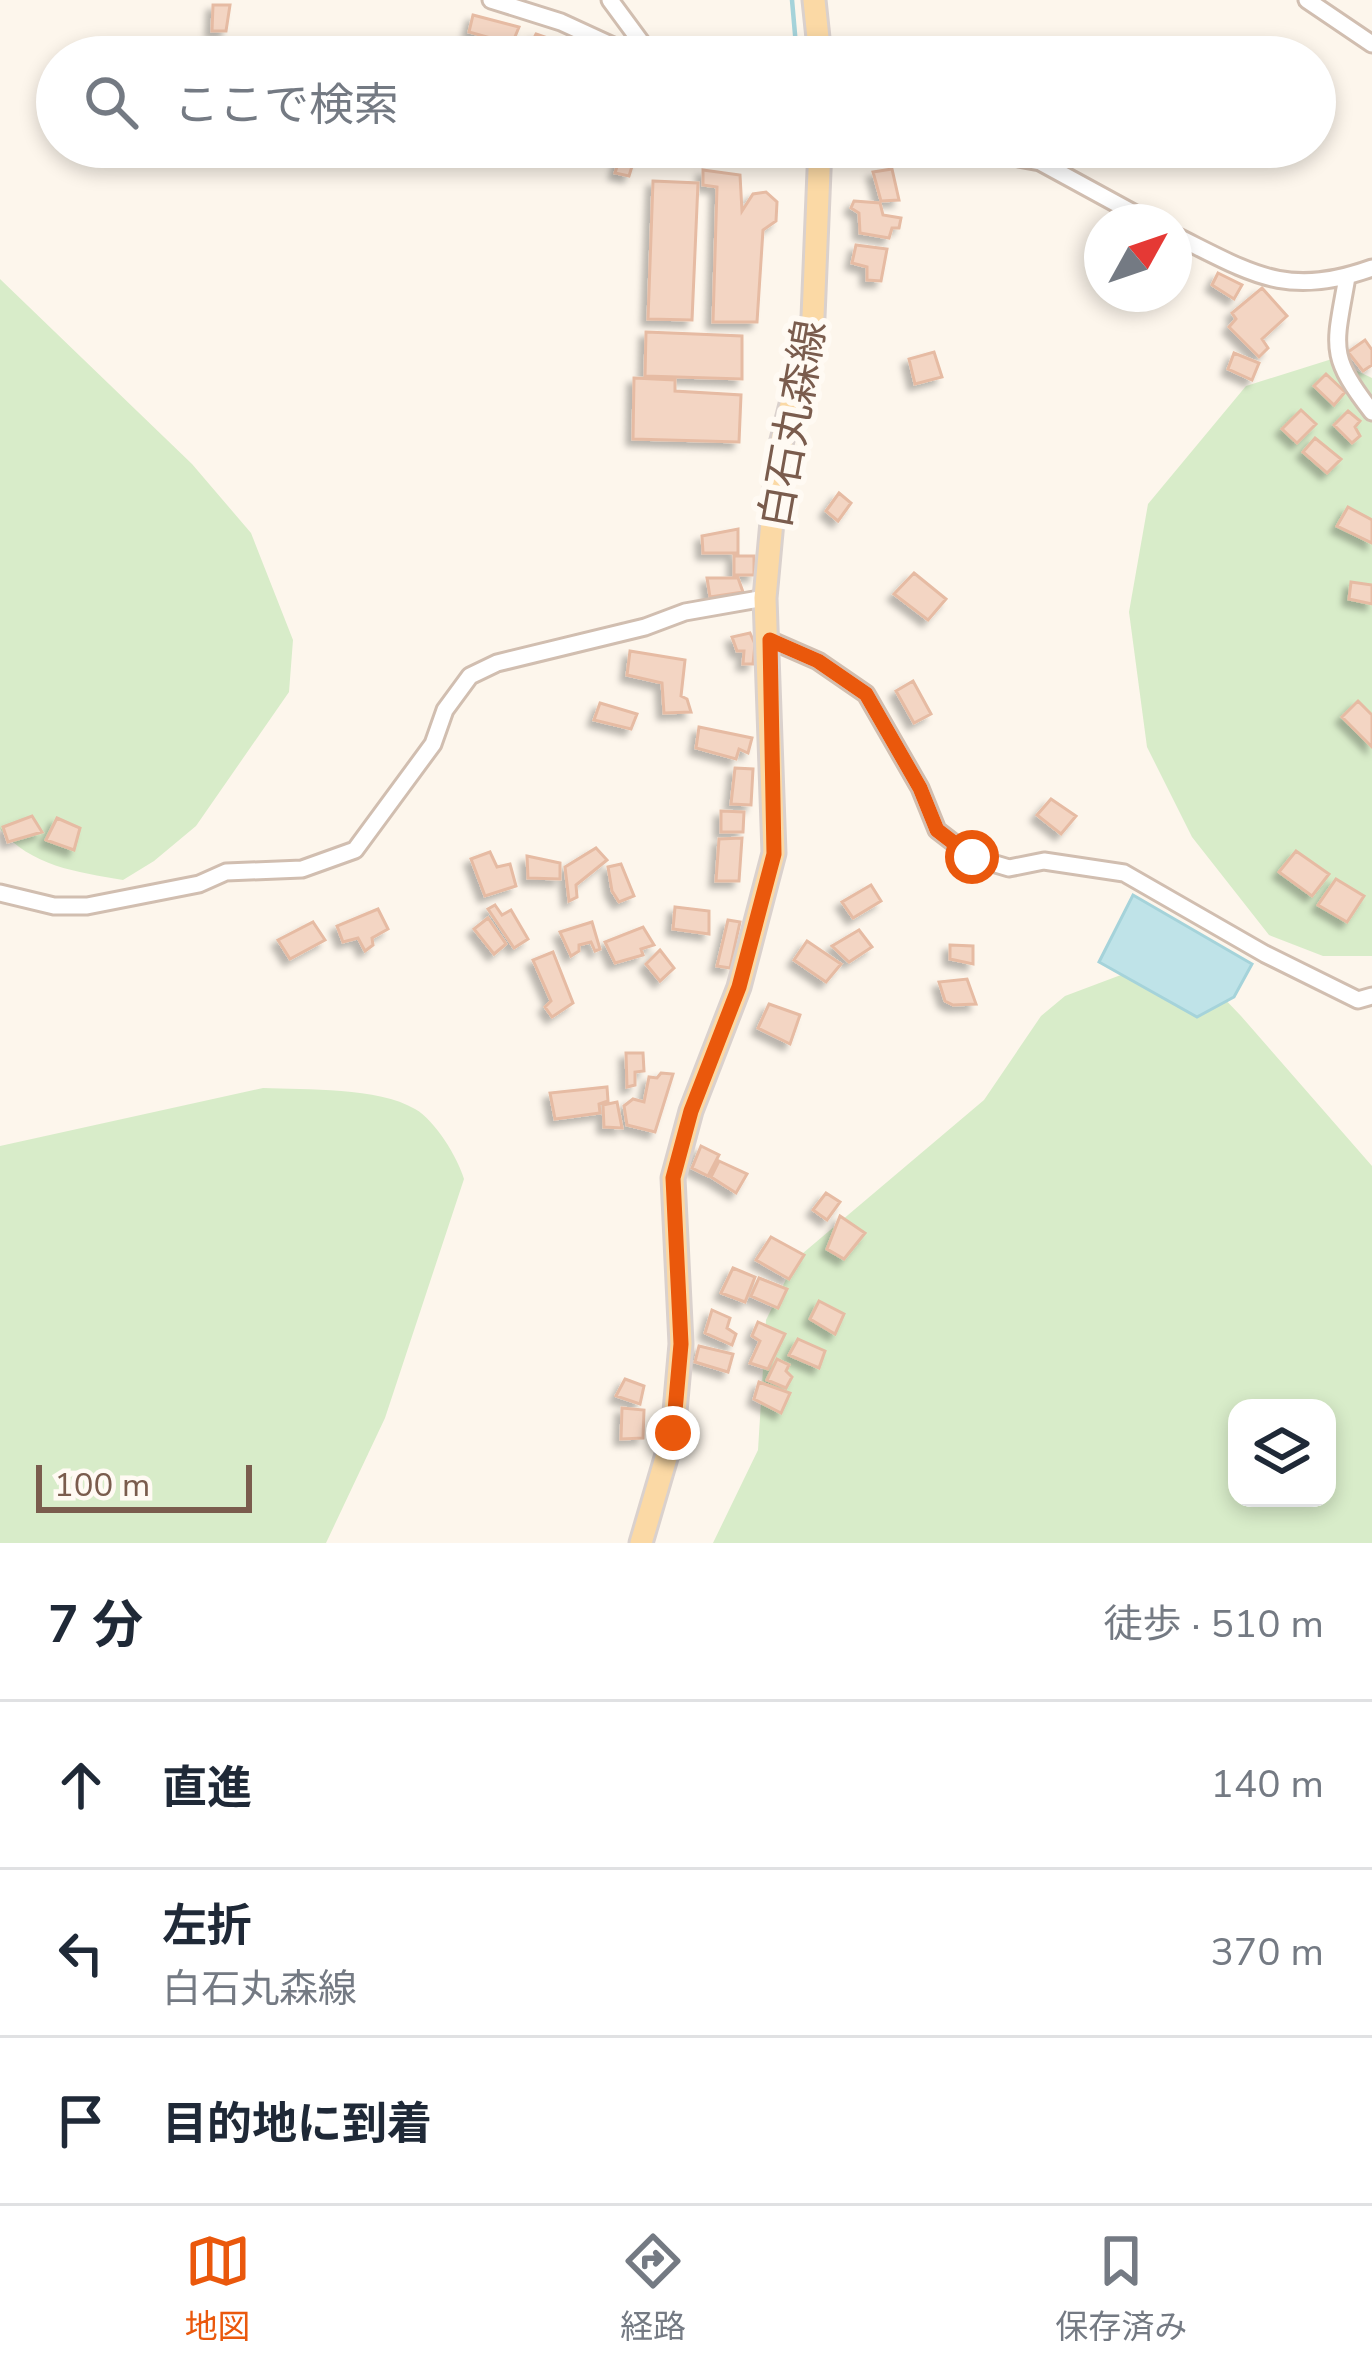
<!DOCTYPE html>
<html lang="ja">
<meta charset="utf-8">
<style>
:root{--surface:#fff;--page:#f2f2f3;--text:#1f2937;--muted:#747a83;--line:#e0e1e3;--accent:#ea580c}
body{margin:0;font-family:"Nunito Sans","Noto Sans JP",sans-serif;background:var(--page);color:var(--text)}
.controls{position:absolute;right:36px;bottom:36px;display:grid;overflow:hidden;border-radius:24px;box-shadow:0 6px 18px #0003}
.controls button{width:108px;height:108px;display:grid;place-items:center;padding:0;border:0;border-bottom:3px solid var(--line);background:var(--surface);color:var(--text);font:60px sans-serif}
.compass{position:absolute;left:1084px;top:204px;width:108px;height:108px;border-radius:50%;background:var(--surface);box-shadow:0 6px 18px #0003;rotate:50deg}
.scale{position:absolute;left:36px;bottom:30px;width:216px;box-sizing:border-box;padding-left:12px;border:6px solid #7a5c4d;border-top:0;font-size:33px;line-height:42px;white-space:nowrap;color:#7a5c4d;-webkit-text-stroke:9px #fffaf3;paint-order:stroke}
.stop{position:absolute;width:36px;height:36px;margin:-27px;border:9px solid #ea580c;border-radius:50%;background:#fff}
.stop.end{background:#ea580c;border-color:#fff;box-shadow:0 3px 12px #0008}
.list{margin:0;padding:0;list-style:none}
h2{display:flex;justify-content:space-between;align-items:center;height:156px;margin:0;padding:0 48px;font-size:51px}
h2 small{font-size:39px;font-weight:400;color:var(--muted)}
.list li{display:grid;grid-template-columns:78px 1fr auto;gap:36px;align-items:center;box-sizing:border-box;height:168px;padding:0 48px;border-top:3px solid var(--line)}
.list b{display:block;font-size:45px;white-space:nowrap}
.list p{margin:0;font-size:39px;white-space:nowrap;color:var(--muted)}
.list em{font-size:39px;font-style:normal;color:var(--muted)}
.icon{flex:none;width:66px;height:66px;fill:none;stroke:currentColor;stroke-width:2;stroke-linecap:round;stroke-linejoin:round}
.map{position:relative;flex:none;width:1372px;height:1543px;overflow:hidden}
.search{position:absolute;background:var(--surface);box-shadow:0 6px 18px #0003;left:36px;right:36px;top:36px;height:132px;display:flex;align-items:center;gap:30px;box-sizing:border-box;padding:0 42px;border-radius:66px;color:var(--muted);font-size:45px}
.sheet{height:660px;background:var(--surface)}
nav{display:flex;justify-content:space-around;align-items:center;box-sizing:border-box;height:168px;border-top:3px solid var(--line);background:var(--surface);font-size:33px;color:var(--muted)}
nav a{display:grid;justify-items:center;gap:6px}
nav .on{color:var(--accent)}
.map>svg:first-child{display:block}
.green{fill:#d8ecc9;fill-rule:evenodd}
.water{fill:#bfe3e8;stroke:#a5d3da;stroke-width:3}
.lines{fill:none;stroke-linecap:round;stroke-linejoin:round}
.stream{stroke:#a5d3da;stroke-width:4.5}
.building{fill:#f3d5c3;stroke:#e6bba3;stroke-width:3;filter:url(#shadow)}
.minor-casing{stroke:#d1beb0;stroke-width:21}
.major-casing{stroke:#dad1cd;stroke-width:27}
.minor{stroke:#fff;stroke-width:15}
.major{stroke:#fbd9a5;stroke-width:21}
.route{stroke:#ea580c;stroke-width:15}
.labels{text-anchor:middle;stroke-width:12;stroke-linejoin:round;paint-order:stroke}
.street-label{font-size:42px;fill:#7a5c4d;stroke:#fffaf3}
</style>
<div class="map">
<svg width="1372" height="1543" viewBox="0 0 1372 1543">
<defs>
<filter id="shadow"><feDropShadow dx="-6" dy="6" stdDeviation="3" flood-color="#0004"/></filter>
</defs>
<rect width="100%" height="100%" fill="#fdf6ec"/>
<path class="green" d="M 0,279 L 192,464 L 251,533 L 293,640 L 289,692 L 196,826 L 154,861 L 123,880 C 76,872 31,866 0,829 Z
M 1332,359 L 1372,378 L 1372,956 L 1323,956 L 1269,935 L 1192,837 L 1147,747 L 1129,612 L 1148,504 L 1246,386 Z
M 1174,955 L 1195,968 L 1241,1016 L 1372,1166 L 1372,1543 L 713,1543 L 758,1450 L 766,1320 L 796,1259 L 984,1100 L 1041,1016 L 1065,996 ZM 1237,1408 L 1327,1408 L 1327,1498 L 1237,1498 Z
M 263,1088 C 306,1090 378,1087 415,1109 C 435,1120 458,1158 464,1179 L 385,1418 L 326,1543 L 0,1543 L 0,1146 Z"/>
<path class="water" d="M 1133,895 L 1252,964 L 1234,997 L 1197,1017 L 1099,962 Z"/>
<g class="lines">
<path class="stream" d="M 792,0 L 797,57"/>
</g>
<path class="building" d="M 213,5 L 230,5 L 226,31 L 212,31 Z
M 473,15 L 519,27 L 512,44 L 469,32 Z
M 536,34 L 559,42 L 553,57 L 526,53 Z
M 623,147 L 638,147 L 629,176 L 615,173 Z
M 892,169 L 899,200 L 881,201 L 873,172 Z
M 703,170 L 740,175 L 742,211 L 753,194 L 766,192 L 777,202 L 776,221 L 763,230 L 757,322 L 713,322 L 717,187 L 703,185 Z
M 653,181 L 698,183 L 692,320 L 648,319 Z
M 854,201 L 880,203 L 883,215 L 901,218 L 899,228 L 892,228 L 889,238 L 860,233 L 859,213 L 851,208 Z
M 856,245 L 887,249 L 881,281 L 867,280 L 867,267 L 852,263 Z
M 1218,273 L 1242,285 L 1234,299 L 1212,285 Z
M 1262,288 L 1287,316 L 1262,339 L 1268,348 L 1259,357 L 1229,327 L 1236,319 L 1232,313 Z
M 646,332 L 742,336 L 742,379 L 645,376 Z
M 1365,340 L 1372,350 L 1372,365 L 1363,371 L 1348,352 Z
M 934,352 L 942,377 L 915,384 L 909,359 Z
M 1234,353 L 1259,363 L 1252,380 L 1228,369 Z
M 1326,374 L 1345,392 L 1334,405 L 1314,386 Z
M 634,378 L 675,380 L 675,391 L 741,395 L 739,442 L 633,439 Z
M 1301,410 L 1316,424 L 1297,443 L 1282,429 Z
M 1348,411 L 1360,421 L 1355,427 L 1360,436 L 1352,443 L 1334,425 Z
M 1315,438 L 1341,459 L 1327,473 L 1303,452 Z
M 839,493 L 851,503 L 838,521 L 826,511 Z
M 1348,507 L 1372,520 L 1372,543 L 1337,526 Z
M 738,529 L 738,553 L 703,553 L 702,536 Z
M 734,556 L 754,556 L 754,575 L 734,575 Z
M 914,573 L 946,599 L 928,620 L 894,594 Z
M 707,578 L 738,578 L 743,592 L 710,597 Z
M 1351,582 L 1372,585 L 1372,604 L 1349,599 Z
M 750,633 L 755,644 L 753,664 L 743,664 L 744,651 L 737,651 L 732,637 Z
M 630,651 L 685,660 L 681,696 L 687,699 L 691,712 L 664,713 L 662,683 L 627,675 Z
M 913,681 L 931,714 L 914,723 L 896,691 Z
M 1358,701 L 1372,715 L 1372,747 L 1342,717 Z
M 600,703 L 637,714 L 631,729 L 594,720 Z
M 699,727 L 752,738 L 748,753 L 739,749 L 736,759 L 696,748 Z
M 735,768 L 753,769 L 751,805 L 731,804 Z
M 1051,799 L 1076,816 L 1061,834 L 1037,815 Z
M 721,811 L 744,812 L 743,832 L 721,832 Z
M 32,816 L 42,832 L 8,842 L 3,827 Z
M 57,818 L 80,828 L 74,850 L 46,840 Z
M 742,838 L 739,881 L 716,881 L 719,839 Z
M 596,848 L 607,860 L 576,885 L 577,897 L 569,901 L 565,867 Z
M 1296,851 L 1329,874 L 1312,896 L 1279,872 Z
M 490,852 L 497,867 L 510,864 L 516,886 L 485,896 L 471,859 Z
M 527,856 L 560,863 L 560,879 L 528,878 Z
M 621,864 L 634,896 L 619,902 L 612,891 L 608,867 Z
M 1336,879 L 1364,896 L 1347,922 L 1318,905 Z
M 871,885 L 881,901 L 853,918 L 842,902 Z
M 495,905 L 502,915 L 511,910 L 528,939 L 514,948 L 488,909 Z
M 675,907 L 709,911 L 709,934 L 673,929 Z
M 378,909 L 388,929 L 372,938 L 373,945 L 365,951 L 358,938 L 343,942 L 337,926 Z
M 488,918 L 506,944 L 494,954 L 474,929 Z
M 728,920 L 740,922 L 730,968 L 717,966 Z
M 313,922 L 325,940 L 290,959 L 278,940 Z
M 592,922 L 600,949 L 595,951 L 591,942 L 579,945 L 579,951 L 571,956 L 560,932 Z
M 643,927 L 654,945 L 641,949 L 643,955 L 615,963 L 605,942 Z
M 859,930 L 872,947 L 849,962 L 832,946 Z
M 807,941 L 841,964 L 826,982 L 794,960 Z
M 950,945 L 973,946 L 973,964 L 950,959 Z
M 660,950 L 674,968 L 660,981 L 646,964 Z
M 553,952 L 573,1003 L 552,1017 L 545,1007 L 551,1001 L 533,960 Z
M 967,979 L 976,1004 L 953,1005 L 945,1001 L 939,982 Z
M 769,1004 L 800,1015 L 790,1044 L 758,1028 Z
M 626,1053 L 643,1053 L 644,1071 L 635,1072 L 635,1085 L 627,1087 Z
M 661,1073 L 673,1074 L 655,1132 L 627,1125 L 624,1106 L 633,1099 L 644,1102 L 649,1077 L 657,1078 Z
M 607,1087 L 608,1101 L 599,1104 L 600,1113 L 555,1119 L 550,1093 Z
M 617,1102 L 622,1128 L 604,1127 L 603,1105 Z
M 701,1146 L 719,1155 L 708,1176 L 692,1168 Z
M 719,1161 L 747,1174 L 736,1193 L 711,1177 Z
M 826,1193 L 840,1202 L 827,1220 L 813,1210 Z
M 840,1216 L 865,1233 L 844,1259 L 827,1249 Z
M 771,1237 L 804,1255 L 789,1279 L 756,1260 Z
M 733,1268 L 755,1277 L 745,1302 L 721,1293 Z
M 759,1278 L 787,1289 L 778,1308 L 751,1296 Z
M 819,1301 L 844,1314 L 835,1334 L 810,1319 Z
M 712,1310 L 730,1318 L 727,1328 L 736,1334 L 732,1345 L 705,1333 Z
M 758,1322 L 785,1334 L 768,1369 L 750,1363 L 760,1341 L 752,1336 Z
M 798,1339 L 825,1351 L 819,1368 L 789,1355 Z
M 699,1346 L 733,1354 L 728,1372 L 695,1362 Z
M 777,1359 L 789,1365 L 786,1371 L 792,1377 L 786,1388 L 767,1380 Z
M 625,1379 L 644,1386 L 640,1404 L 616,1396 Z
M 759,1382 L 790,1393 L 781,1413 L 754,1399 Z
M 622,1408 L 644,1410 L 643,1438 L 621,1439 Z"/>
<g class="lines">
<g class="minor-casing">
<path id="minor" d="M 491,0 L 561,22 L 637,57
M 610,0 L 652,57
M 1307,0 L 1372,44
M 960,147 L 1040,162 L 1150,222
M 1174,235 C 1251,273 1286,299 1372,268
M 1347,277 C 1335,347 1327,354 1372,412
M 770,640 L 818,661 L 866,694 L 920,788 L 937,830 L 972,857 L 1009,868 L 1044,861 L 1124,873 L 1265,954 L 1358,1000 L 1372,996
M 0,893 L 54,906 L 87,906 L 199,884 L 226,872 L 302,869 L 355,850 L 433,744 L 445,710 L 470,676 L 497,663 L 645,627 L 685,612 L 765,598"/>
</g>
<g class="major-casing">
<path id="major" d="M 814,0 L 820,57
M 641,1543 L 673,1434 L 681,1344 L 673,1178 L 691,1111 L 739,987 L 774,853 L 765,598 L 778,456 L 813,317 L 820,147"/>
</g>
<use href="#minor" class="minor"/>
<use href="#major" class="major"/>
</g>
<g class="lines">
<path class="route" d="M 673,1433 L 681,1344 L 673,1178 L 691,1111 L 739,987 L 774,854 L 770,640 L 818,661 L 866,694 L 920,788 L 937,830 L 972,857"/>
</g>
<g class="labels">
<g class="street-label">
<text transform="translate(792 424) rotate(-80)" y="15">白石丸森線</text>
</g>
</g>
</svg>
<div class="controls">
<button><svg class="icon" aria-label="layers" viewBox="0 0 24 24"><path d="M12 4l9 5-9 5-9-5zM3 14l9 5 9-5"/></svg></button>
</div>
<svg class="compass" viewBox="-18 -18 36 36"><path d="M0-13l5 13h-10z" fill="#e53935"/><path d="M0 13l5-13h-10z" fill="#747a83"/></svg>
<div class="scale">100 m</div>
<div class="stop" style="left:972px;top:857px"></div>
<div class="stop end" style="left:673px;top:1433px"></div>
<div class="search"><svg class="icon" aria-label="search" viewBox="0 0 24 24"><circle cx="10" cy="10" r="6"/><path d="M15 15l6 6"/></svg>ここで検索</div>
</div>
<section class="sheet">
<h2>7 分<small>徒歩 · 510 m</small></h2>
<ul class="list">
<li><svg class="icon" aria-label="ahead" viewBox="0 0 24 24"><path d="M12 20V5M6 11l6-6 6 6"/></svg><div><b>直進</b></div><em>140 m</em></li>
<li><svg class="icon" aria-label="left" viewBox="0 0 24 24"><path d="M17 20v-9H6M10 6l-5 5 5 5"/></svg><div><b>左折</b><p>白石丸森線</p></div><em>370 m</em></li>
<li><svg class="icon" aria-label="arrive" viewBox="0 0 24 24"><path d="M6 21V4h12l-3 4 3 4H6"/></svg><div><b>目的地に到着</b></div></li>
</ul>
</section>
<nav>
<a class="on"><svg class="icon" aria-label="map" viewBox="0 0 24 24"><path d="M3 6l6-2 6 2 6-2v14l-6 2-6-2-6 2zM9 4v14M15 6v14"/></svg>地図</a>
<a><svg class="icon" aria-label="directions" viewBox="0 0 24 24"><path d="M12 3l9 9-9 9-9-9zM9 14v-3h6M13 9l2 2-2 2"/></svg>経路</a>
<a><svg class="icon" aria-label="saved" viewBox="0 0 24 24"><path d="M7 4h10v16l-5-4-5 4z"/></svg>保存済み</a>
</nav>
